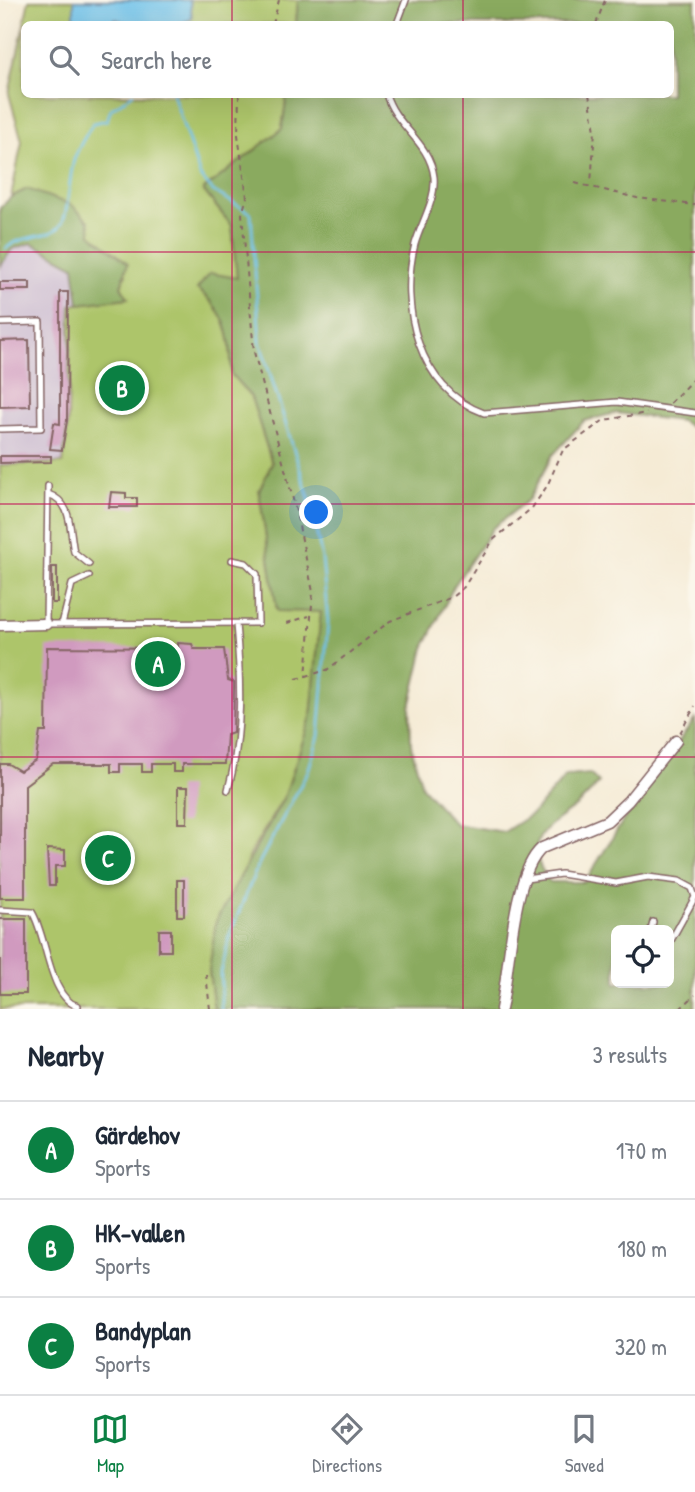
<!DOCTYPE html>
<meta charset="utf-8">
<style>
:root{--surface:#fff;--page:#f2f2f3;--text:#1f2937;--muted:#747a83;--line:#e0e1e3;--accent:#0b8043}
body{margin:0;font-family:"Patrick Hand",sans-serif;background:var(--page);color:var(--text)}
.controls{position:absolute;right:21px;bottom:21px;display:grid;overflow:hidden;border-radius:10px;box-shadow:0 7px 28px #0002}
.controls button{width:63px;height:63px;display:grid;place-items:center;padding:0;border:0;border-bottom:2px solid var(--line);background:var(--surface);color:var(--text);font:35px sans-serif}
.you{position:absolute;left:317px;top:513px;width:24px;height:24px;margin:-18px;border:5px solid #fff;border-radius:50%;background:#1a73e8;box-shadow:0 0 0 10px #1a73e833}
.badge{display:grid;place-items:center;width:46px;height:46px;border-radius:50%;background:var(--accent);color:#fff;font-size:23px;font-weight:700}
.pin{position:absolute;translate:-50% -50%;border:4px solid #fff;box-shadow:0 2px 7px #0006}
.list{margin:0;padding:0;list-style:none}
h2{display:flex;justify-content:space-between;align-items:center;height:91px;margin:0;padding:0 28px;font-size:30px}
h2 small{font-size:23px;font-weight:400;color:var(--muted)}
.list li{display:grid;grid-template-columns:46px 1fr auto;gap:21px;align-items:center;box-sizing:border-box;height:98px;padding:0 28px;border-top:2px solid var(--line)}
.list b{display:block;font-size:26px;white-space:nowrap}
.list p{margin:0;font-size:23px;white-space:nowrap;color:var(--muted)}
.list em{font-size:23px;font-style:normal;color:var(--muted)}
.icon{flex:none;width:38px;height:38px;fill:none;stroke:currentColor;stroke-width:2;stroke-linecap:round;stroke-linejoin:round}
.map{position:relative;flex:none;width:695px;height:1009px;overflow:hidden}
.search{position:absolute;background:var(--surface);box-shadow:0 7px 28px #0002;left:21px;right:21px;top:21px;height:77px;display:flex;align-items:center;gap:18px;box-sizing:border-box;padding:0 24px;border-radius:10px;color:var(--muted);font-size:26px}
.sheet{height:385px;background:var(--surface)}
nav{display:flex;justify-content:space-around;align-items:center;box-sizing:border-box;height:98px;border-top:2px solid var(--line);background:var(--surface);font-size:19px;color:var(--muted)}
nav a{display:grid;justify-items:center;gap:4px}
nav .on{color:var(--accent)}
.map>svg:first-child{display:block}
.industrial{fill:#cdbed2}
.green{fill:#adc56a;stroke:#7c724a;stroke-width:2}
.forest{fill:#8aaa5e;stroke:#6a6444;stroke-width:2;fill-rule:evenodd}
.water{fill:#6fc3eb;stroke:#5c718b;stroke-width:2}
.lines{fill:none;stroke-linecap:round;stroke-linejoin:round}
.stream{stroke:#6fc3eb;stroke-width:2.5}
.building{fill:#d09abf}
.service-casing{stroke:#866666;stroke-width:8}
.minor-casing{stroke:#866666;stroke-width:13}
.path{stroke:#866666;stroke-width:2;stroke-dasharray:5 5;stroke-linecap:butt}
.service{stroke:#fff;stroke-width:5}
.minor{stroke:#fff;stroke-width:10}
.grid{fill:none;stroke:#c2185b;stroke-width:2;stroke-opacity:0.55}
</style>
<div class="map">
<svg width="695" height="1009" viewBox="0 0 695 1009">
<rect width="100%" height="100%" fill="#fbf7ec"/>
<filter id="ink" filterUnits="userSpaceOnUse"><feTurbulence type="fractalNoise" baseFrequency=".0143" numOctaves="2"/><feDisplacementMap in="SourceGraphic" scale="14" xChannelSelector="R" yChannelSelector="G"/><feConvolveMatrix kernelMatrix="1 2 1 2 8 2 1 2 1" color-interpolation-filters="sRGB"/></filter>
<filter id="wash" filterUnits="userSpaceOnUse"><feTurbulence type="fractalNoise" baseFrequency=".00686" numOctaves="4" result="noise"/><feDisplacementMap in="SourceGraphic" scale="28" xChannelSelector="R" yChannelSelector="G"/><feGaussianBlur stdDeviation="1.57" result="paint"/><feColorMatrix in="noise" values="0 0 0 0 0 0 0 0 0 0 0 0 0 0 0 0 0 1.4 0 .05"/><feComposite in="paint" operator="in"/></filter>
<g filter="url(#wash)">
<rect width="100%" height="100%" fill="#f5ebd5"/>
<path class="industrial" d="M 32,243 L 74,266 L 79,304 L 71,305 L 68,420 L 63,463 L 0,465 L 0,267 L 12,249 Z"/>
<path class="green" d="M 29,0 L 74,0 L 74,24 L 24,24 L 24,94 L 287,95 L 282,129 L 203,190 L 232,226 L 237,278 L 198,289 C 228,313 232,337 231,374 L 251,397 L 272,464 L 259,491 L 277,610 L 321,611 L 311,717 L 285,795 L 250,854 L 209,970 L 214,1009 L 0,1009 L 0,465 L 63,463 L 68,420 L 71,305 L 128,298 L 121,286 L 126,274 L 91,234 L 89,221 L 27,189 L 11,197 L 22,141 L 9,94 Z
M 190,0 L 298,0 L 296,24 L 180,24 L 192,18 Z"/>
<path class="forest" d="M 298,0 L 695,0 L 695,430 L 681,421 L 616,413 L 584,421 L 552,456 L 529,499 L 493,528 L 454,586 L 424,648 L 410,707 L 411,745 L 422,787 L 455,824 L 504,832 L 533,813 L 566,776 L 590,774 L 599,783 C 592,790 585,799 576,806 C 544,829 520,842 550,882 L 585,882 L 626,816 L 695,719 L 695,1009 L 214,1009 L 209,970 L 216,921 L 285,795 L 311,717 L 321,612 L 277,611 L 259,491 L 272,463 L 251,397 L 231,374 C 232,337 228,313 197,289 L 210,273 L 237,278 L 232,226 L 203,190 L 282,129 L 287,95 L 670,94 L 670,24 L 296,24 ZM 616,930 L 669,930 L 669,983 L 616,983 Z
M 27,189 L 72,205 L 89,221 L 91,234 L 128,263 L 121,286 L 128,298 L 79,304 L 74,266 L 32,243 L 12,249 L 0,267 L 0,208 L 11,197 Z"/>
<path class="water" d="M 74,0 L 190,0 L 192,19 C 170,29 138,27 115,19 L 108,24 L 74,24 Z"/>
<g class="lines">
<path class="stream" d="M 173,94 L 200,176 L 213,191 L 251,213 L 260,342 L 309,498 L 322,558 L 328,622 L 319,736 L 308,771 L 259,863 L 230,934 L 221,973 L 221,1009
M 6,249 C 20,234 50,239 60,226 C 70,214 68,174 75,157 C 79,145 87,134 93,123 L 107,120 L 111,109 L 133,94"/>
</g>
<g id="blocks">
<path class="building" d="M 0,282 L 30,282 L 30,290 L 0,290 Z
M 60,292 L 68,292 L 67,421 L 62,450 L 50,449 L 54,423 L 60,424 Z
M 29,340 L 30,406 L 0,407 L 0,341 Z
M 0,456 L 51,456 L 51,462 L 0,463 Z
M 111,492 L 126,493 L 126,498 L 137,498 L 137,507 L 109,507 Z
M 52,567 L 57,567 L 57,603 L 52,603 Z
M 178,643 L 192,644 L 194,649 L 224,649 L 228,680 L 234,682 L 234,687 L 233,733 L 227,735 L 225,764 L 182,764 L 182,772 L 173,772 L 173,764 L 151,764 L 151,772 L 142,772 L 142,764 L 120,764 L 120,772 L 111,772 L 111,764 L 53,764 L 25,785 L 25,898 L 0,898 L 0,764 L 8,764 L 20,771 L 36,760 L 40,732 L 46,732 L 47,647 L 178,648 Z
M 178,787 L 188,787 L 187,823 L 178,823 Z
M 47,849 L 65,850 L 65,866 L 55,866 L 55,886 L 49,886 Z
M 177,880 L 184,880 L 184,916 L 177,916 Z
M 0,919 L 26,919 L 26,994 L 0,994 Z
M 159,930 L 171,930 L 171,951 L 159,951 Z"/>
</g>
</g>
<g filter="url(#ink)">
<use href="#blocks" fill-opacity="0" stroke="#866666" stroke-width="2"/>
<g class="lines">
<g class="service-casing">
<path id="service" d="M 397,24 L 406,0
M 386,94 C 395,126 430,142 434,177 C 436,200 421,223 415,244 C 399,307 418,389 484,413 L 617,402 L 695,413
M 0,323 L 40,322 L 41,428 L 0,429
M 48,486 L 46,624 L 258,623 L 257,574 L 246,563 L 232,560
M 48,494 C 73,502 69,529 74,552 L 89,564
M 62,624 L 72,584 L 89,576
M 228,790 C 243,735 241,681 236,624
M 526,879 L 561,874 L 616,883 L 648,877 L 679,881 L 692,888 L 695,897 L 669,944
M 0,910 L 32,912 C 47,935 49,999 78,1006
M 651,930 L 653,922"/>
</g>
<g class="minor-casing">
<path id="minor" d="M 0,625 L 46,624
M 501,1009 C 510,968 512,874 542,848 L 607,821 L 628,801 L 676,741"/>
</g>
<path class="path" d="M 273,24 L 279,0
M 596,24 L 605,0
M 239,94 L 238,135 L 247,197 L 242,214 L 254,352 L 295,507 L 313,592 L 306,677
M 589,94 L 595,131 L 591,183
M 575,183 L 637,198 L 695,205
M 670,403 L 695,377
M 287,623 L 309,616
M 296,679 L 327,670 L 390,621 L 452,597 L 464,587 L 493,540 L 532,508 L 547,486 L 563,450 L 604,420 L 647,413
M 680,733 L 695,706
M 206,974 L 210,1009
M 680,1009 L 695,995"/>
<use href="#service" class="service"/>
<use href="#minor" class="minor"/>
</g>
</g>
<path class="grid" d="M 232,0 L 232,24M 463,0 L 463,24M 232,94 L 232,1009M 463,94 L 463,1009M 0,252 L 695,252M 0,504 L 695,504M 0,757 L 695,757"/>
</svg>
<div class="controls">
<button><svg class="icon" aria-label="locate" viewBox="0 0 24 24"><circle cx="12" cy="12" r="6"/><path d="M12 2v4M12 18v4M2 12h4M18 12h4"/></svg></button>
</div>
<div class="you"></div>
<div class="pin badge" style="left:158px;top:664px">A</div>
<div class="pin badge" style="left:122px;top:388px">B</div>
<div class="pin badge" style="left:108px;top:858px">C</div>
<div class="search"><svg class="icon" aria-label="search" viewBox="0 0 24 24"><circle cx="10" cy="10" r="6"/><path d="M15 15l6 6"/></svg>Search here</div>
</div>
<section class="sheet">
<h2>Nearby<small>3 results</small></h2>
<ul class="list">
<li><span class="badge">A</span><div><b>Gärdehov</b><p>Sports</p></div><em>170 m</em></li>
<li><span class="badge">B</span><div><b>HK-vallen</b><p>Sports</p></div><em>180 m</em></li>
<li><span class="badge">C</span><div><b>Bandyplan</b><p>Sports</p></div><em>320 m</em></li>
</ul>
</section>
<nav>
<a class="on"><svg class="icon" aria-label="map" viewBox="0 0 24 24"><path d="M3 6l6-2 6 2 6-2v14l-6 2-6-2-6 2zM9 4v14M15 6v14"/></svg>Map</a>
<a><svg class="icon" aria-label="directions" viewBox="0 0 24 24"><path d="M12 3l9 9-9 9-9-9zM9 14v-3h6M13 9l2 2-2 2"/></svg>Directions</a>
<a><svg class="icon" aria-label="saved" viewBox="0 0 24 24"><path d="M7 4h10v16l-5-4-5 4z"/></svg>Saved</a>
</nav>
